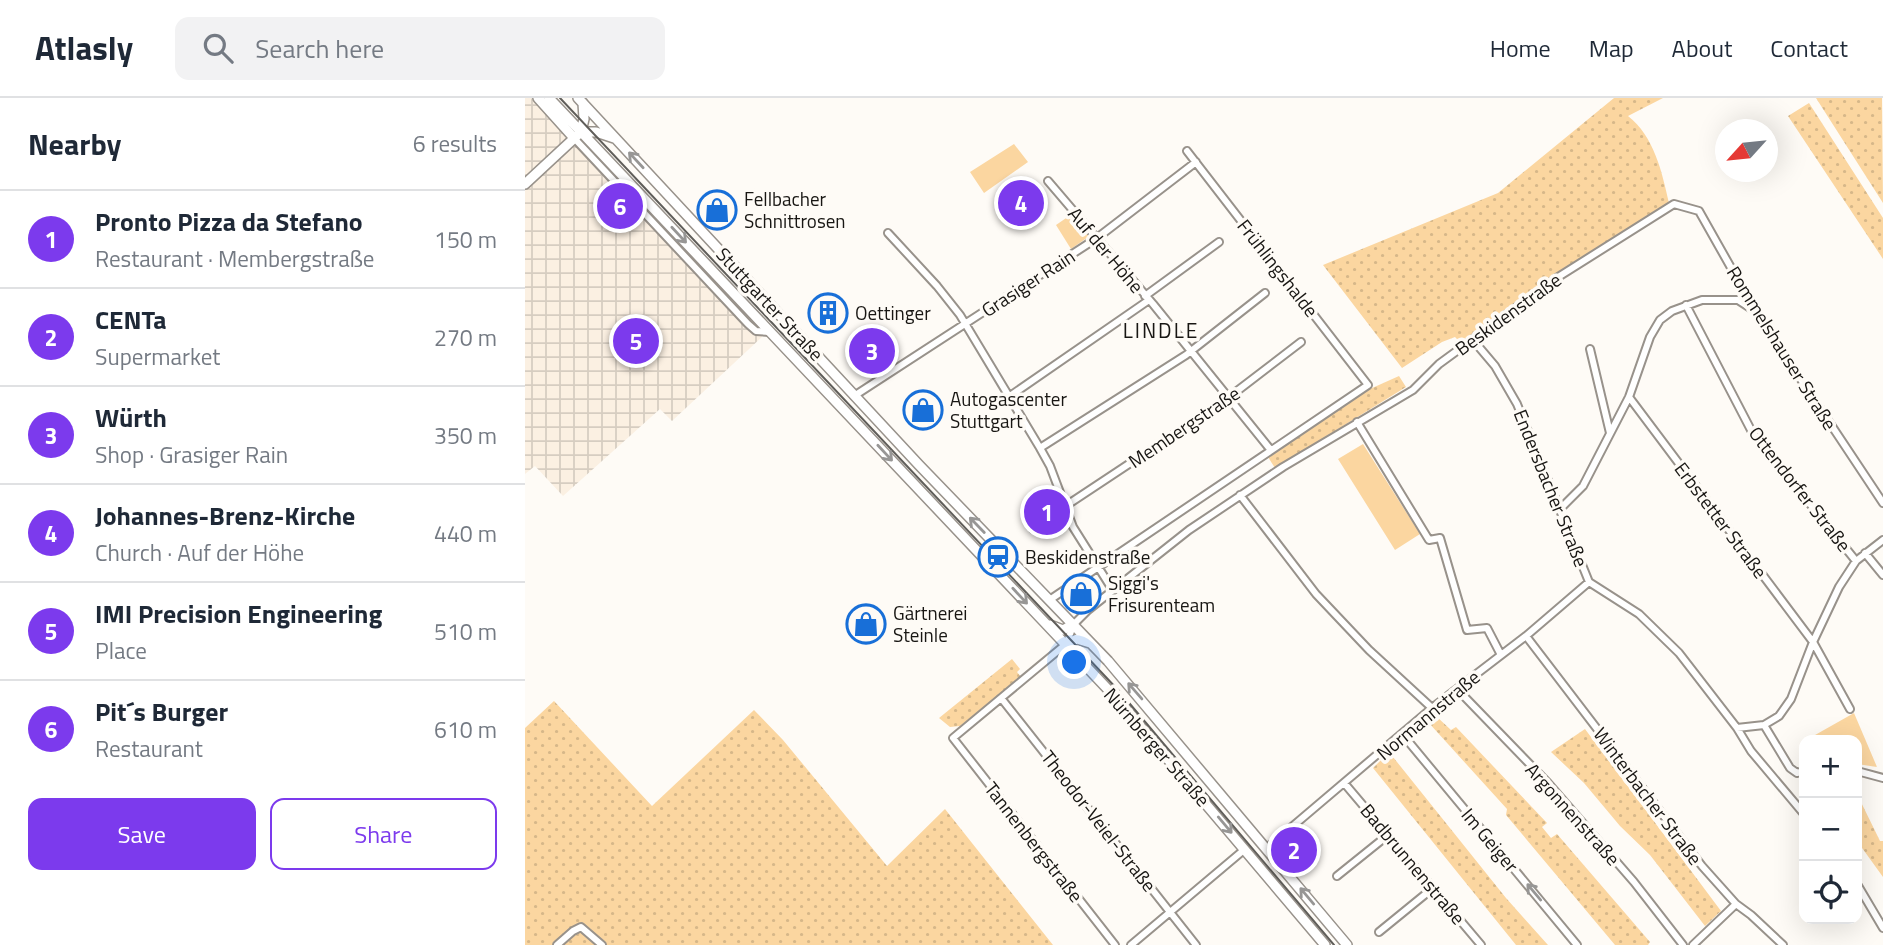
<!DOCTYPE html>
<meta charset="utf-8">
<style>
:root{--surface:#fff;--page:#f2f2f3;--text:#1f2937;--muted:#747a83;--line:#e0e1e3;--accent:#7c3aed}
body{margin:0;font-family:"Titillium Web",sans-serif;background:var(--page);color:var(--text)}
.controls{position:absolute;right:21px;bottom:21px;display:grid;overflow:hidden;border-radius:14px;box-shadow:0 7px 28px #0002}
.controls button{width:63px;height:63px;display:grid;place-items:center;padding:0;border:0;border-bottom:2px solid var(--line);background:var(--surface);color:var(--text);font:35px sans-serif}
.compass{position:absolute;left:1190px;top:21px;width:63px;height:63px;border-radius:50%;background:var(--surface);box-shadow:0 7px 28px #0002;rotate:243deg}
.you{position:absolute;left:550px;top:565px;width:24px;height:24px;margin:-18px;border:5px solid #fff;border-radius:50%;background:#1a73e8;box-shadow:0 0 0 10px #1a73e833}
.badge{display:grid;place-items:center;width:46px;height:46px;border-radius:50%;background:var(--accent);color:#fff;font-size:23px;font-weight:700}
.pin{position:absolute;translate:-50% -50%;border:4px solid #fff;box-shadow:0 2px 7px #0006}
.list{margin:0;padding:0;list-style:none}
h2{display:flex;justify-content:space-between;align-items:center;height:91px;margin:0;padding:0 28px;font-size:30px}
h2 small{font-size:23px;font-weight:400;color:var(--muted)}
.list li{display:grid;grid-template-columns:46px 1fr auto;gap:21px;align-items:center;box-sizing:border-box;height:98px;padding:0 28px;border-top:2px solid var(--line)}
.list b{display:block;font-size:26px;white-space:nowrap}
.list p{margin:0;font-size:23px;white-space:nowrap;color:var(--muted)}
.list em{font-size:23px;font-style:normal;color:var(--muted)}
.actions{display:flex;gap:14px;padding:21px 28px}
.actions a{flex:1;padding:16px 0;border:2px solid var(--accent);border-radius:14px;text-align:center;font-size:24px;color:var(--accent)}
.actions .main{background:var(--accent);color:#fff}
.icon{flex:none;width:38px;height:38px;fill:none;stroke:currentColor;stroke-width:2;stroke-linecap:round;stroke-linejoin:round}
.map{position:relative;flex:none;width:1358px;height:847px;overflow:hidden}
header{display:flex;align-items:center;gap:42px;box-sizing:border-box;height:98px;padding:0 35px;background:var(--surface);border-bottom:2px solid var(--line)}
header strong{font-size:33px}
nav{display:flex;gap:38px;margin-inline-start:auto;font-size:24px}
.search{width:490px;height:63px;background:var(--page);display:flex;align-items:center;gap:18px;box-sizing:border-box;padding:0 24px;border-radius:14px;color:var(--muted);font-size:26px}
main{display:flex}
aside{flex:1;background:var(--surface)}
.map>svg:first-child{display:block}
.industrial{fill:url(#industrial-grid)}
.park{fill:#fbd6a0}
.garden{fill:url(#garden-dots)}
.lines{fill:none;stroke-linecap:round;stroke-linejoin:round}
.minor-casing{stroke:#98928b;stroke-width:10}
.secondary-casing{stroke:#98928b;stroke-width:12}
.minor{stroke:#fff;stroke-width:6}
.secondary{stroke:#fff;stroke-width:9}
.tram{stroke:#605e5a;stroke-width:2}
.oneway{stroke:#979695}
.labels{text-anchor:middle;stroke-width:7;stroke-linejoin:round;paint-order:stroke}
.poi-label{font-size:19px;fill:#181613;stroke:#fefbf6;text-anchor:start}
.street-label{font-size:19px;fill:#181613;stroke:#fefbf6}
.neighbourhood-label{font-size:21px;letter-spacing:2px;fill:#181613;stroke:#fefbf6}
</style>
<header>
<strong>Atlasly</strong>
<div class="search"><svg class="icon" aria-label="search" viewBox="0 0 24 24"><circle cx="10" cy="10" r="6"/><path d="M15 15l6 6"/></svg>Search here</div>
<nav><a>Home</a><a>Map</a><a>About</a><a>Contact</a></nav>
</header>
<main>
<aside>
<h2>Nearby<small>6 results</small></h2>
<ul class="list">
<li><span class="badge">1</span><div><b>Pronto Pizza da Stefano</b><p>Restaurant · Membergstraße</p></div><em>150 m</em></li>
<li><span class="badge">2</span><div><b>CENTa</b><p>Supermarket</p></div><em>270 m</em></li>
<li><span class="badge">3</span><div><b>Würth</b><p>Shop · Grasiger Rain</p></div><em>350 m</em></li>
<li><span class="badge">4</span><div><b>Johannes-Brenz-Kirche</b><p>Church · Auf der Höhe</p></div><em>440 m</em></li>
<li><span class="badge">5</span><div><b>IMI Precision Engineering</b><p>Place</p></div><em>510 m</em></li>
<li><span class="badge">6</span><div><b>Pit´s Burger</b><p>Restaurant</p></div><em>610 m</em></li>
</ul>
<div class="actions"><a class="main">Save</a><a>Share</a></div>
</aside>
<div class="map">
<svg width="1358" height="847" viewBox="0 0 1358 847">
<defs>
<pattern id="industrial-grid" width="8" height="8" patternUnits="userSpaceOnUse" patternTransform="scale(1.75)"><rect width="8" height="8" fill="#fbf0e2"/><path d="M0 4h8M4 0v8" fill="none" stroke="#d6cdc1"/></pattern>
<pattern id="garden-dots" width="8" height="8" patternUnits="userSpaceOnUse" patternTransform="scale(1.75)"><rect width="8" height="8" fill="#fbd6a0"/><path d="M2 2h.1M6 6h.1" fill="none" stroke="#d6b789" stroke-width="1.8" stroke-linecap="round"/></pattern>
</defs>
<rect width="100%" height="100%" fill="#fefbf6"/>
<path class="industrial" d="M 0,0 L 6,0 L 238,238 L 147,323 L 135,311 L 38,398 L 10,368 L 0,376 Z"/>
<path class="park" d="M 489,46 L 503,64 L 459,95 L 445,74 Z
M 547,116 L 566,137 L 546,151 L 531,127 Z
M 838,346 L 895,436 L 870,452 L 813,361 Z
M 1329,615 L 1352,669 L 1332,666 L 1332,642 L 1283,641 Z"/>
<path class="garden" d="M 1089,0 L 1138,0 L 1103,18 C 1129,38 1137,74 1144,105 L 937,246 L 930,239 L 917,244 L 877,270 L 798,167 L 973,95 Z
M 1291,0 L 1357,0 L 1358,105 Z
M 1284,5 L 1358,120 L 1358,161 L 1263,18 Z
M 874,278 L 881,289 L 750,370 L 743,359 L 836,295 Z
M 487,561 L 495,571 L 492,574 L 496,579 L 435,628 L 425,629 L 414,620 Z
M 29,603 L 127,708 L 229,612 L 258,642 L 362,768 L 420,711 L 528,847 L 0,847 L 0,630 Z
M 911,618 L 926,632 L 931,629 L 1022,725 L 1017,729 L 1026,740 L 1032,736 L 1125,844 L 1123,847 L 1090,847 L 981,717 L 982,711 L 903,624 Z
M 1060,631 L 1196,813 L 1180,828 L 1125,757 L 1095,728 L 1059,685 L 1026,654 Z
M 864,654 L 981,800 L 1023,847 L 991,847 L 848,670 Z
M 1332,696 L 1355,743 L 1358,743 L 1358,779 L 1332,743 Z"/>
<g class="lines">
<g class="minor-casing">
<path id="minor" d="M 49,40 L 223,226 L 231,233 L 245,234
M 523,83 L 628,206 L 745,351
M 363,135 L 412,188 L 435,217 L 515,350 L 525,368 L 548,429 L 587,491
M 620,198 L 694,144
M 1161,207 L 1227,334 L 1331,463
M 948,242 L 970,268 L 992,306 L 1064,484 L 1114,516 L 1154,555 L 1212,630 L 1226,653 L 1279,716
M 1065,251 L 1085,335
M 329,298 L 572,140 L 671,64
M 485,298 L 624,202
M 1104,299 L 1288,544 L 1325,611
M 832,324 L 904,442 L 915,440 L 942,532 L 962,530 L 976,557
M 515,350 L 661,257 L 740,195
M 715,397 L 791,496 L 844,552 L 907,610
M 539,409 L 699,303 L 776,244
M 1034,412 L 1058,388 L 1104,299 L 1125,239 L 1135,222 L 1147,213 L 1177,202 L 1213,202 L 1230,213
M 508,431 L 540,412
M 1340,455 L 1358,477
M 526,501 L 843,287 L 662,53
M 1001,538 L 1177,768 L 1211,806 L 1226,817 L 1258,847
M 932,591 L 1023,685 L 1109,784 L 1158,847
M 476,600 L 671,847
M 1239,627 L 1265,670 L 1272,675 L 1279,673
M 1212,630 L 1239,627 L 1254,618 L 1266,601 L 1288,544 L 1314,489 L 1331,463 L 1358,442
M 878,637 L 1052,847
M 1332,673 L 1358,680
M 820,686 L 956,847
M 742,750 L 907,610 L 1001,538 L 1064,484
M 812,778 L 863,737
M 1332,786 L 1358,830
M 854,834 L 908,790
M 32,847 L 48,833 L 56,829 L 77,847
M 590,847 L 428,640 L 541,546 L 549,526 L 563,512 L 664,432 L 758,369 L 888,292 L 914,266 L 1030,181 L 1149,106 L 1174,113 L 1231,214 L 1358,405
M 606,847 L 720,751
M 1168,847 L 1211,806"/>
</g>
<g class="secondary-casing">
<path id="secondary" d="M 13,0 L 49,40
M 24,0 L 592,601 L 800,847
M 53,0 L 394,367 L 583,563 L 822,847
M 56,34 L 59,21 L 58,5
M 0,86 L 56,34 L 71,34 L 89,40
M 525,527 L 538,532 L 549,526
M 541,546 L 552,541 L 565,545"/>
</g>
<use href="#minor" class="minor"/>
<use href="#secondary" class="secondary"/>
<path class="tram" d="M 35,0 L 594,593 L 809,847"/>
</g>
<defs><path id="oneway-shaft" d="M-6 0H5M1.5-3L5.5 0L1.5 3" fill="none" stroke-width="1.6" stroke-linecap="round" stroke-linejoin="round" transform="scale(1.75)"/></defs>
<g class="oneway">
<use href="#oneway-shaft" transform="translate(111 62) rotate(-133)"/>
<use href="#oneway-shaft" transform="translate(154 137) rotate(47)"/>
<use href="#oneway-shaft" transform="translate(360 355) rotate(47)"/>
<use href="#oneway-shaft" transform="translate(452 427) rotate(-134)"/>
<use href="#oneway-shaft" transform="translate(495 498) rotate(47)"/>
<use href="#oneway-shaft" transform="translate(610 593) rotate(-131)"/>
<use href="#oneway-shaft" transform="translate(700 727) rotate(50)"/>
<use href="#oneway-shaft" transform="translate(1009 794) rotate(-130)"/>
<use href="#oneway-shaft" transform="translate(782 798) rotate(-130)"/>
</g>
<defs>
<g id="shop-ring" transform="scale(2.0125)"><circle r="9.5" fill="#fefbf6" stroke="#186fd8" stroke-width="1.5"/><path d="M-5-2.5h2.3a2.7 3.5 0 0 1 5.4 0H5L5.5 6h-11ZM-1.5-2.5h3a1.5 2.3 0 0 0-3 0Z" fill="#186fd8"/></g>
<g id="building-ring" transform="scale(2.0125)"><circle r="9.5" fill="#fefbf6" stroke="#186fd8" stroke-width="1.5"/><path d="M-4-6H4V6H1V3H-1V6H-4ZM-2.5-4.3h1.7v1.8h-1.7ZM.8-4.3h1.7v1.8H.8ZM-2.5-1h1.7V.8h-1.7ZM.8-1h1.7V.8H.8Z" fill="#186fd8"/></g>
<g id="station-ring" transform="scale(2.0125)"><circle r="9.5" fill="#fefbf6" stroke="#186fd8" stroke-width="1.5"/><path d="M-3-6H3Q5-6 5-4V2Q5 4 3 4L4.5 6H3L1.5 4h-3L-3 6H-4.5L-3 4Q-5 4-5 2V-4Q-5-6-3-6ZM-3.5-4v3h7v-3ZM-3.5 1v1.5H-2V1ZM2 1v1.5H3.5V1Z" fill="#186fd8"/></g>
</defs>
<g fill-rule="evenodd">
<use href="#shop-ring" x="192" y="112"/>
<use href="#building-ring" x="303" y="215"/>
<use href="#shop-ring" x="398" y="312"/>
<use href="#station-ring" x="473" y="459"/>
<use href="#shop-ring" x="556" y="496"/>
<use href="#shop-ring" x="341" y="526"/>
</g>
<g class="labels">
<g class="poi-label">
<text x="219" y="108">Fellbacher<tspan x="219" dy="22">Schnittrosen</tspan></text>
<text x="330" y="222">Oettinger</text>
<text x="425" y="308">Autogascenter<tspan x="425" dy="22">Stuttgart</tspan></text>
<text x="500" y="466">Beskidenstraße</text>
<text x="583" y="492">Siggi's<tspan x="583" dy="22">Frisurenteam</tspan></text>
<text x="368" y="522">Gärtnerei<tspan x="368" dy="22">Steinle</tspan></text>
</g>
<g class="street-label">
<text transform="translate(581 152) rotate(50)" y="7">Auf der Höhe</text>
<text transform="translate(753 170) rotate(52)" y="7">Frühlingshalde</text>
<text transform="translate(503 185) rotate(-33)" y="7">Grasiger Rain</text>
<text transform="translate(245 206) rotate(47)" y="7">Stuttgarter Straße</text>
<text transform="translate(983 216) rotate(-36)" y="7">Beskidenstraße</text>
<text transform="translate(1257 250) rotate(58)" y="7">Rommelshauser Straße</text>
<text transform="translate(659 329) rotate(-34)" y="7">Membergstraße</text>
<text transform="translate(1026 390) rotate(68)" y="7">Endersbacher Straße</text>
<text transform="translate(1275 391) rotate(52)" y="7">Ottendorfer Straße</text>
<text transform="translate(1196 422) rotate(53)" y="7">Erbstetter Straße</text>
<text transform="translate(903 617) rotate(-40)" y="7">Normannstraße</text>
<text transform="translate(632 649) rotate(49)" y="7">Nürnberger Straße</text>
<text transform="translate(1123 698) rotate(53)" y="7">Winterbacher Straße</text>
<text transform="translate(1048 716) rotate(48)" y="7">Argonnenstraße</text>
<text transform="translate(574 723) rotate(52)" y="7">Theodor-Veiel-Straße</text>
<text transform="translate(965 742) rotate(50)" y="7">Im Geiger</text>
<text transform="translate(509 744) rotate(52)" y="7">Tannenbergstraße</text>
<text transform="translate(888 766) rotate(50)" y="7">Badbrunnenstraße</text>
</g>
<g class="neighbourhood-label">
<text x="636" y="240">LINDLE</text>
</g>
</g>
</svg>
<div class="controls">
<button>+</button>
<button>−</button>
<button><svg class="icon" aria-label="locate" viewBox="0 0 24 24"><circle cx="12" cy="12" r="6"/><path d="M12 2v4M12 18v4M2 12h4M18 12h4"/></svg></button>
</div>
<svg class="compass" viewBox="-18 -18 36 36"><path d="M0-13l5 13h-10z" fill="#e53935"/><path d="M0 13l5-13h-10z" fill="#747a83"/></svg>
<div class="you"></div>
<div class="pin badge" style="left:522px;top:414px">1</div>
<div class="pin badge" style="left:769px;top:752px">2</div>
<div class="pin badge" style="left:347px;top:253px">3</div>
<div class="pin badge" style="left:496px;top:105px">4</div>
<div class="pin badge" style="left:111px;top:243px">5</div>
<div class="pin badge" style="left:95px;top:108px">6</div>
</div>
</main>
